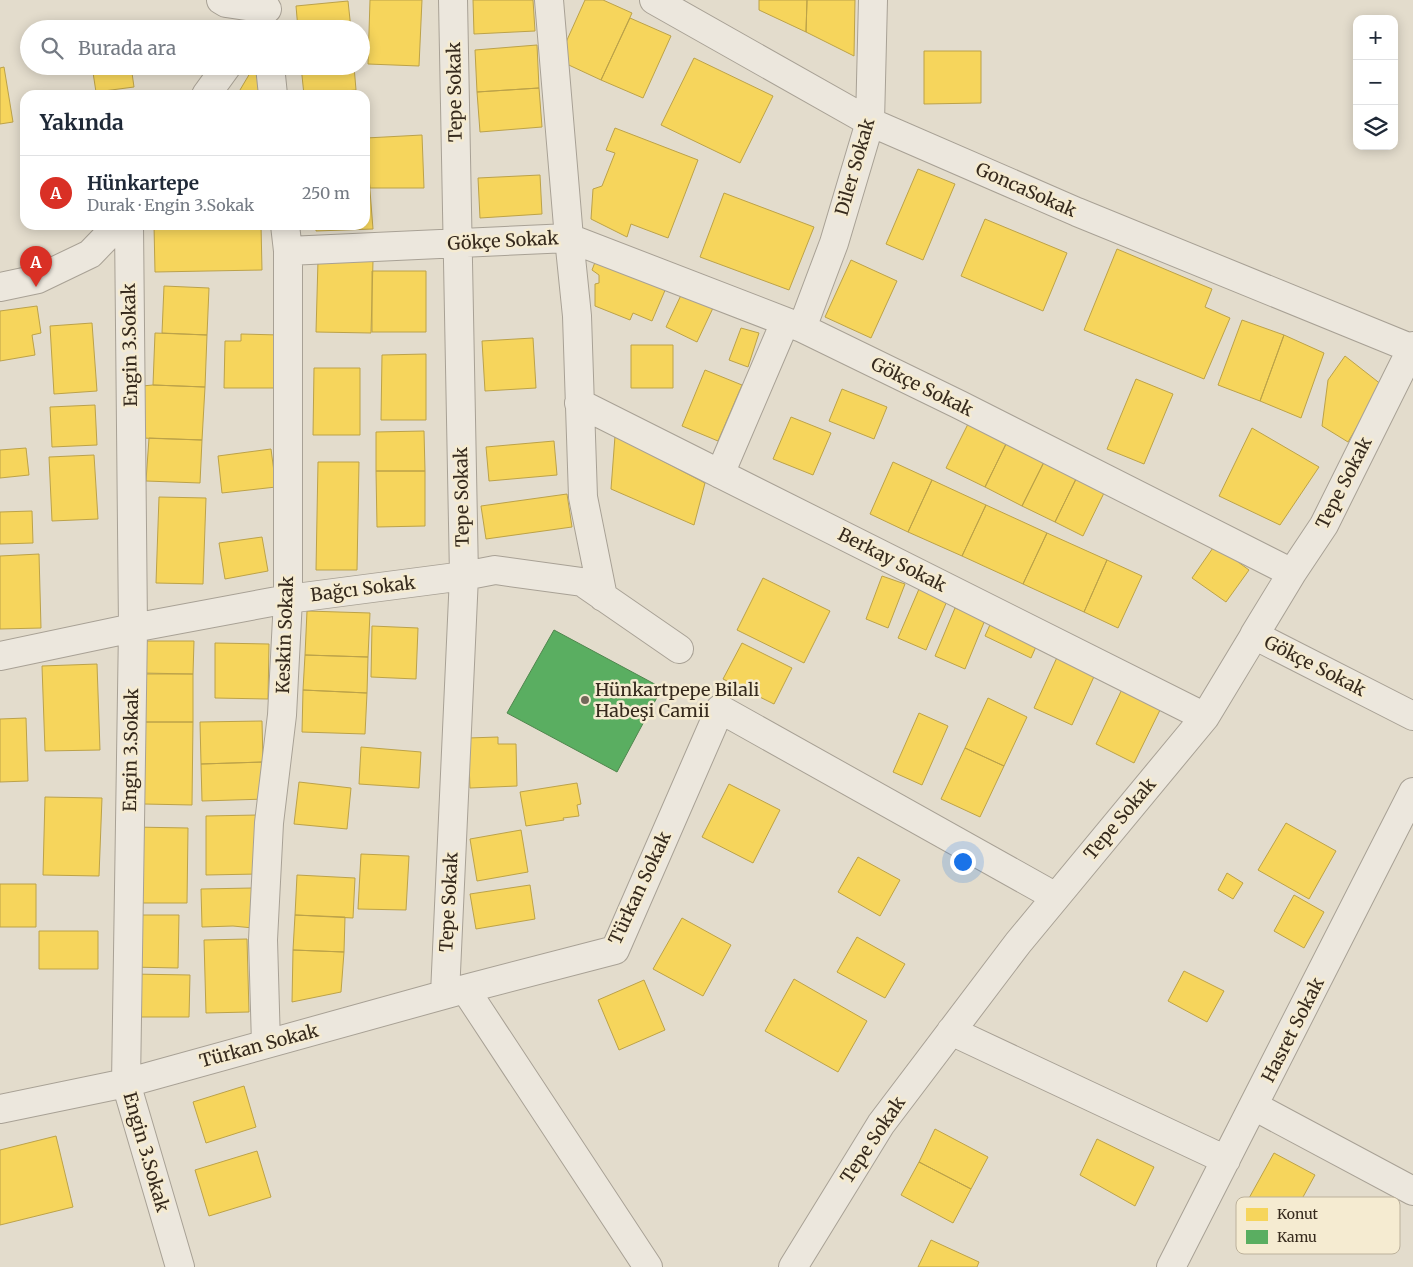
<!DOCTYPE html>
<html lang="tr">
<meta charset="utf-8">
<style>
:root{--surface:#fff;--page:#f2f2f3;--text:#1f2937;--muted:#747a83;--line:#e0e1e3;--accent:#d93025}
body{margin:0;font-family:Merriweather,serif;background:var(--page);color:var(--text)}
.controls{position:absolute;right:15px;top:15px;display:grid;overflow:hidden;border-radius:10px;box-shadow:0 2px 12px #0003}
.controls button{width:45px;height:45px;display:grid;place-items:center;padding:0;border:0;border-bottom:1px solid var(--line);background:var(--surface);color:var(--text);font:25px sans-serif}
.you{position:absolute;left:962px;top:861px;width:18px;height:18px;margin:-12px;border:4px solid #fff;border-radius:50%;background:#1a73e8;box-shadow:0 0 0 8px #1a73e833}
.badge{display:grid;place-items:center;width:32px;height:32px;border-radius:50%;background:var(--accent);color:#fff;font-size:16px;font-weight:700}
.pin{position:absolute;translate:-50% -41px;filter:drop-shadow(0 1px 2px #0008)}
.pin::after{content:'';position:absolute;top:26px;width:18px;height:15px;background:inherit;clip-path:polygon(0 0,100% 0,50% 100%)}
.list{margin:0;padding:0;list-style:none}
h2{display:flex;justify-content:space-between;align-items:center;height:65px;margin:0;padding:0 20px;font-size:21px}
h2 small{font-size:16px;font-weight:400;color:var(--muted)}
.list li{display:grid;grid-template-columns:32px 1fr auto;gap:15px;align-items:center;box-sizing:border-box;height:75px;padding:0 20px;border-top:1px solid var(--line)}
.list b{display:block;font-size:19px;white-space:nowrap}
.list p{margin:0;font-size:16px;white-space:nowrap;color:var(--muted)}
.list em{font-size:16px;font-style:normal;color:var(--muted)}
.icon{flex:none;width:28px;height:28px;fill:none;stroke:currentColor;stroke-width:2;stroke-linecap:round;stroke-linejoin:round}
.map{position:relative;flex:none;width:1413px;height:1267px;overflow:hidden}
.search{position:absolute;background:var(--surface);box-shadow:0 2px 12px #0003;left:20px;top:20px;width:350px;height:55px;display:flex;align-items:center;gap:12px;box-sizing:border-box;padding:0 18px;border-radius:28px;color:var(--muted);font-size:19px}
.panel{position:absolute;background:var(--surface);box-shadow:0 2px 12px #0003;left:20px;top:90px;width:350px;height:140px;border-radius:15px}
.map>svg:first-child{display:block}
.homes{fill:#f6d55c;stroke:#bca249}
.public{fill:#5aae61;stroke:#4f864d}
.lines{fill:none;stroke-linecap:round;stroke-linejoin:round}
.minor-casing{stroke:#a8a195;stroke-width:30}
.minor{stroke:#ece7dd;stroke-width:28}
.poi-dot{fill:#73685a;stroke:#f5ebd1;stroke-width:2}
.labels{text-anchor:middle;stroke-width:5;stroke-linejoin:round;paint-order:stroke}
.street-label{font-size:18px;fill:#362a1d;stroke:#f5ebd1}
.poi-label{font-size:18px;fill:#362a1d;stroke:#f5ebd1;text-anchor:start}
.key{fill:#f5ebd1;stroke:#bcb19b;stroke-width:1}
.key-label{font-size:14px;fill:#362a1d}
</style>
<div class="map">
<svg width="1413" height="1267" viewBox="0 0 1413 1267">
<rect width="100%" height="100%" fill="#e3dccc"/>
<path class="homes" d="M 370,0 L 422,0 L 419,66 L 368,64 Z
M 473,0 L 533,0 L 535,31 L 474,34 Z
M 585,0 L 603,0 L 632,13 L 601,80 L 558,60 Z
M 759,0 L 807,0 L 806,32 L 759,10 Z
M 807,0 L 855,0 L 854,56 L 806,32 Z
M 348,1 L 351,29 L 298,29 L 296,6 Z
M 630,18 L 671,36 L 643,98 L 601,80 Z
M 537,45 L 539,88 L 477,92 L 475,50 Z
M 924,51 L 981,51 L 981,103 L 924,104 Z
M 694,58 L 773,96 L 740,163 L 661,125 Z
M 92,66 L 131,66 L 134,87 L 96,92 Z
M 264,66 L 264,95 L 237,95 L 253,68 Z
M 301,66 L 354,66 L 356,90 L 304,95 Z
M 4,67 L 13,122 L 0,124 L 0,68 Z
M 539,88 L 542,127 L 480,132 L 477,92 Z
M 615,128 L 698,160 L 668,238 L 631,224 L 627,237 L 591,219 L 593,189 L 602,186 L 615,153 L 606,150 Z
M 422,135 L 424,188 L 370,188 L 366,138 Z
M 918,169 L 955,184 L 923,260 L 886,244 Z
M 540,175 L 542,214 L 480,218 L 478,178 Z
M 365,178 L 369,178 L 373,229 L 316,231 L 316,225 L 365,225 Z
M 724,193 L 814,227 L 789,290 L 700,257 Z
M 985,219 L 1067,253 L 1043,311 L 961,276 Z
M 154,225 L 261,225 L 262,270 L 155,272 Z
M 1117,249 L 1212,289 L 1205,307 L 1230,318 L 1204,379 L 1084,330 Z
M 597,257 L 666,288 L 652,321 L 633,313 L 630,320 L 595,306 L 595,284 L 599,283 L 599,275 L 592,270 Z
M 318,260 L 373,261 L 371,333 L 316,332 Z
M 851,260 L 897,281 L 871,338 L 825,317 Z
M 372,271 L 426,271 L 426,332 L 372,332 Z
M 164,286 L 209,288 L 207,335 L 162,333 Z
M 682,293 L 713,308 L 697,342 L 666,327 Z
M 37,306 L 41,333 L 32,335 L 35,355 L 0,361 L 0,311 Z
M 1242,320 L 1284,335 L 1260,401 L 1218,385 Z
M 92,323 L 97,391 L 54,394 L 50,326 Z
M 741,328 L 759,333 L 748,367 L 729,360 Z
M 155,333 L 207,335 L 205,387 L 153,385 Z
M 241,334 L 279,335 L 278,388 L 224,388 L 225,341 L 241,341 Z
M 1284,335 L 1324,353 L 1301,418 L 1260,401 Z
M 533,338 L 536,388 L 485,391 L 482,341 Z
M 631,345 L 673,345 L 673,388 L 631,388 Z
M 426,354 L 426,420 L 381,420 L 382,355 Z
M 1345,356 L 1382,385 L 1348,442 L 1322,426 L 1328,380 Z
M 314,368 L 360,368 L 360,435 L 313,435 Z
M 705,370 L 742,385 L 718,441 L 682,426 Z
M 1136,379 L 1173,394 L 1144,464 L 1107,449 Z
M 153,385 L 205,387 L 202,440 L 141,438 L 142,386 Z
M 842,389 L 887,407 L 874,439 L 829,421 Z
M 95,405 L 97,445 L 52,447 L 50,407 Z
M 791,417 L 831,433 L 813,475 L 773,459 Z
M 968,424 L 1006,444 L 985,487 L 946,468 Z
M 1252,428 L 1319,467 L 1280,525 L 1219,496 Z
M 424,431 L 425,471 L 376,471 L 376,432 Z
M 615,436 L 705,483 L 694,525 L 611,489 Z
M 149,438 L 202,440 L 200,483 L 146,481 Z
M 554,441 L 557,475 L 489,481 L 486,447 Z
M 1006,444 L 1044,462 L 1022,506 L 985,487 Z
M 26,448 L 29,475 L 0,478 L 0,450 Z
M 271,449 L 276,487 L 222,493 L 218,456 Z
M 94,455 L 98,519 L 52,521 L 49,457 Z
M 318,462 L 359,462 L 357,570 L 316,570 Z
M 893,462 L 932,480 L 908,532 L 870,514 Z
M 1044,462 L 1076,479 L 1055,522 L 1022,506 Z
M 376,471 L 425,471 L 425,526 L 377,527 Z
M 1076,479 L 1104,493 L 1083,536 L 1055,522 Z
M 932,480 L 986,505 L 962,556 L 908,532 Z
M 567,494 L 572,527 L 486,539 L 481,506 Z
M 159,497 L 206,498 L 203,584 L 156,583 Z
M 986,505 L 1047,533 L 1023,584 L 962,556 Z
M 32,511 L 33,543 L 0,544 L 0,512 Z
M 1047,533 L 1107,560 L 1084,612 L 1023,584 Z
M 262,537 L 268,571 L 225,579 L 219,543 Z
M 1215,545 L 1249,570 L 1226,602 L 1192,578 Z
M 39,554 L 41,628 L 0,629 L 0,556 Z
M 1107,560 L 1142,576 L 1118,628 L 1084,612 Z
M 882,576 L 905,584 L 888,628 L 866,619 Z
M 763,578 L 830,611 L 804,663 L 737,630 Z
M 919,589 L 947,601 L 926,650 L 898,638 Z
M 955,608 L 985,620 L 965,669 L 935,656 Z
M 307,611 L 370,613 L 368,657 L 305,655 Z
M 993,618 L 1039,640 L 1031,658 L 985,636 Z
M 372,626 L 418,628 L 416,679 L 371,677 Z
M 142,641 L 194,641 L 193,674 L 141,673 Z
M 215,643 L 269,644 L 268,699 L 215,698 Z
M 742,643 L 792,668 L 774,704 L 723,679 Z
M 1059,653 L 1097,670 L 1072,725 L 1034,708 Z
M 305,655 L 368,657 L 367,693 L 303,690 Z
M 97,664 L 100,750 L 45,751 L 42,666 Z
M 145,674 L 193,674 L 193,722 L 144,722 Z
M 1123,687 L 1162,706 L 1134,763 L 1096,744 Z
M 303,690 L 367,693 L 365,734 L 302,732 Z
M 988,698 L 1027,717 L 1004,766 L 965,748 Z
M 919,713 L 948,726 L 922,785 L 893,772 Z
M 26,718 L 28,781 L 0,782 L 0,719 Z
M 262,721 L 263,762 L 201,764 L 200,722 Z
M 144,722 L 193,722 L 192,805 L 144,804 Z
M 498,737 L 498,744 L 516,744 L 517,786 L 470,788 L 468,738 Z
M 361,747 L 421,752 L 419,788 L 359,784 Z
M 965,748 L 1004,766 L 980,817 L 941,799 Z
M 264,762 L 266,799 L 202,801 L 201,764 Z
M 299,782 L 351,788 L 347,829 L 294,824 Z
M 577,783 L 581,804 L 577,805 L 579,816 L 563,818 L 564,820 L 526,826 L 520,792 Z
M 729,784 L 780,810 L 753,863 L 702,837 Z
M 45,797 L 102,798 L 99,876 L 43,875 Z
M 258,815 L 258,874 L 206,875 L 206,816 Z
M 1286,823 L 1336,851 L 1309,899 L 1258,870 Z
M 133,827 L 188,828 L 187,903 L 132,903 Z
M 521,830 L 528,872 L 477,881 L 470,839 Z
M 361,854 L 409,856 L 406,910 L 358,909 Z
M 858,857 L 900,880 L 880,916 L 838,892 Z
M 1227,873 L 1243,883 L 1233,899 L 1218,890 Z
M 297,875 L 355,878 L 353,918 L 295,915 Z
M 0,884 L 36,884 L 36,927 L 0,927 Z
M 530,885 L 535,919 L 476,929 L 470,894 Z
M 252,888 L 253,928 L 233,926 L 202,927 L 201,889 Z
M 1294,895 L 1324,912 L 1304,948 L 1274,931 Z
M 131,915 L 179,915 L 178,968 L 130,967 Z
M 295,915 L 345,917 L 344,952 L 293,950 Z
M 682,918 L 731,945 L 703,996 L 653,969 Z
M 39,931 L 98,931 L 98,969 L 39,969 Z
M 857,937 L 905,964 L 885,998 L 837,972 Z
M 247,939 L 249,1012 L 206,1013 L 204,940 Z
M 293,950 L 344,952 L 341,992 L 292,1002 Z
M 1184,971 L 1224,991 L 1207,1022 L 1168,1001 Z
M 131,974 L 190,975 L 189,1017 L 130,1017 Z
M 794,979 L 867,1021 L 838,1072 L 765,1031 Z
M 644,980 L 665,1030 L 619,1050 L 598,1000 Z
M 244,1086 L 256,1127 L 206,1143 L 193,1102 Z
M 935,1129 L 988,1157 L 971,1189 L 919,1162 Z
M 56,1136 L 73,1207 L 0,1225 L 0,1150 Z
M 1097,1139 L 1154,1167 L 1135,1206 L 1080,1175 Z
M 257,1151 L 271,1197 L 209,1216 L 195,1170 Z
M 1274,1153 L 1315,1175 L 1279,1241 L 1238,1218 Z
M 919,1162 L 971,1189 L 953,1223 L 901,1195 Z
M 931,1240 L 979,1262 L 977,1267 L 918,1267 Z"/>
<path class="public" d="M 554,630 L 662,688 L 617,772 L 507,713 Z"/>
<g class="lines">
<g class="minor-casing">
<path id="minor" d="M 221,0 L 226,3 L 267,9
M 549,0 L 569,238 L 577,316 L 583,497 L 603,597
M 654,0 L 870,122 L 1077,212 L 1413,349
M 270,66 L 273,95
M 206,95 L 227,66
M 129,225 L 133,628 L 126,1083 L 180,1267
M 288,251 L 569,238 L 802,328 L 960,405 L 1292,573 L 1254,635 L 1413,716
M 0,287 L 38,279 L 90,254 L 118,225
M 802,328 L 834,243 L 870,122 L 873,0
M 579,403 L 1205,717
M 720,474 L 785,322
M 0,656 L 133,628 L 288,599 L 464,576 L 495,570 L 582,582 L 679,649
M 465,989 L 648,1267
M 445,994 L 464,576 L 453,0
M 951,1031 L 1226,1160
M 266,1044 L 263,940 L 269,823 L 282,715 L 288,599 L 288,251 L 285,225
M 1254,1106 L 1413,1191
M 0,1109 L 126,1083 L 465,989 L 615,950 L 720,709 L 1056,897
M 793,1267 L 881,1124 L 1018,943 L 1205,717 L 1292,573 L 1324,525 L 1413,346
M 1171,1267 L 1413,792"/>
</g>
<use href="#minor" class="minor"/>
</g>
<circle class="poi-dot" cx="585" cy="700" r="5"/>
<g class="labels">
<g class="street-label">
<text transform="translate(455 92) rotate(-91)" y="6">Tepe Sokak</text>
<text transform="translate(855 167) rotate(-74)" y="6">Diler Sokak</text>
<text transform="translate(1026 190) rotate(24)" y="6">GoncaSokak</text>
<text transform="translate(503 241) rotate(-3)" y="6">Gökçe Sokak</text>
<text transform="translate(130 345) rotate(-91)" y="6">Engin 3.Sokak</text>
<text transform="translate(922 387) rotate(26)" y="6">Gökçe Sokak</text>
<text transform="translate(1344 483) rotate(-63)" y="6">Tepe Sokak</text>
<text transform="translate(462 497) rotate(-91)" y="6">Tepe Sokak</text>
<text transform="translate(892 560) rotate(27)" y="6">Berkay Sokak</text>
<text transform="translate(363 589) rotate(-7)" y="6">Bağcı Sokak</text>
<text transform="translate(285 635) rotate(-88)" y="6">Keskin Sokak</text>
<text transform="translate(1315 666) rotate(27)" y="6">Gökçe Sokak</text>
<text transform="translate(131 750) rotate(-89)" y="6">Engin 3.Sokak</text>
<text transform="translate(1120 819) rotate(-50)" y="6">Tepe Sokak</text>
<text transform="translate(640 888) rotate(-65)" y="6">Türkan Sokak</text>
<text transform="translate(449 902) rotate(-87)" y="6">Tepe Sokak</text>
<text transform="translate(1293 1030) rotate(-63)" y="6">Hasret Sokak</text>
<text transform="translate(259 1046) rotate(-15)" y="6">Türkan Sokak</text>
<text transform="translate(873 1140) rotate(-56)" y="6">Tepe Sokak</text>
<text transform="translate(146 1152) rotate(74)" y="6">Engin 3.Sokak</text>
</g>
<g class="poi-label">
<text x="595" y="696">Hünkartpepe Bilali<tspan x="595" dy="21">Habeşi Camii</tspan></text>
</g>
</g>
<rect x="1236" y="1197" width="164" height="57" rx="8" class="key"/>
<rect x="1246" y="1208" width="22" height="13" fill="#f6d55c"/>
<rect x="1246" y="1230" width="22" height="14" fill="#5aae61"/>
<g class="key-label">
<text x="1277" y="1219">Konut</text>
<text x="1277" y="1242">Kamu</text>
</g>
</svg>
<div class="controls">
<button>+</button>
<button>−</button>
<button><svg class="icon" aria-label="layers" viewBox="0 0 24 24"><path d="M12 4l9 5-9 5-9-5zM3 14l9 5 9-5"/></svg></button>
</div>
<div class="you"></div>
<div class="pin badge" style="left:36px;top:287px">A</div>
<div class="search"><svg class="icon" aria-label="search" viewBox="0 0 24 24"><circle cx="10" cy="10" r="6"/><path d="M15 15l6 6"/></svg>Burada ara</div>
<section class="panel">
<h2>Yakında<small></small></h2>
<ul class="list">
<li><span class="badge">A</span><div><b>Hünkartepe</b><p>Durak · Engin 3.Sokak</p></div><em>250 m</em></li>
</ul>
</section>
</div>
